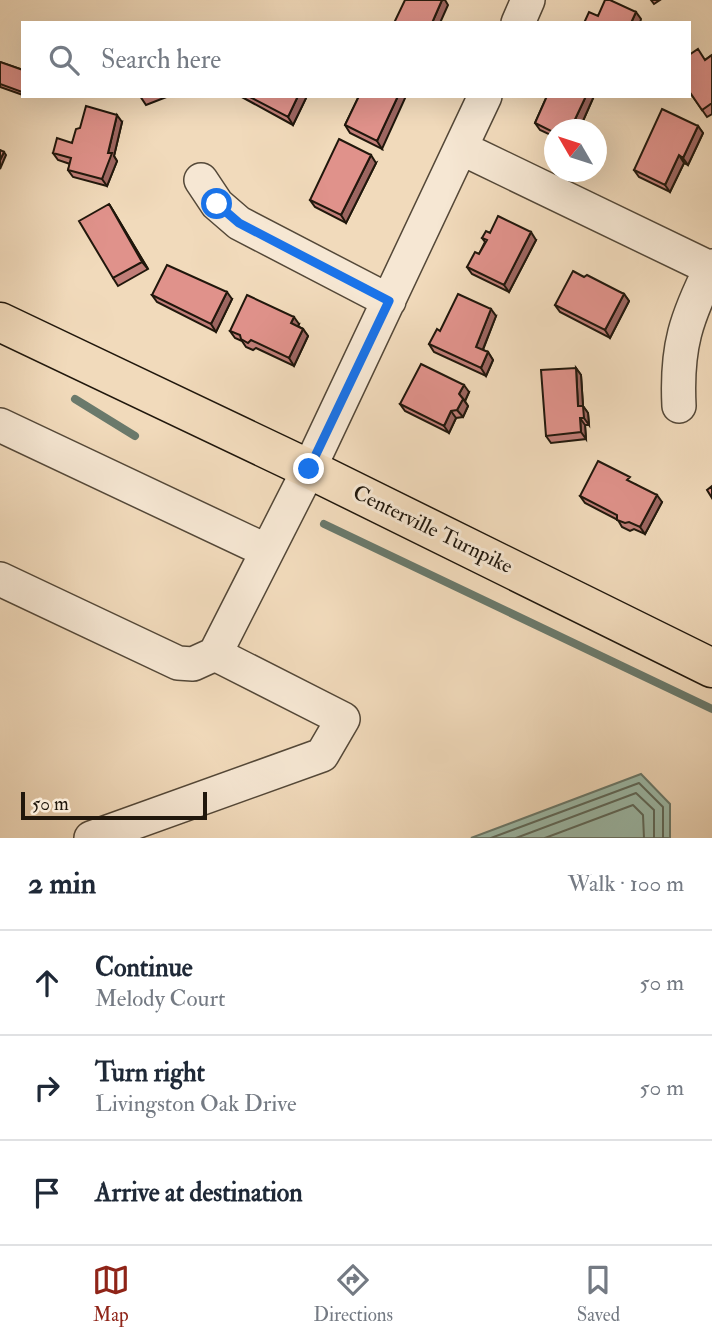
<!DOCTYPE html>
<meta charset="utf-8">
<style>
:root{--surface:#fff;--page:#f6f6f7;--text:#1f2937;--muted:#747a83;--line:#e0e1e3;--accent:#8f2418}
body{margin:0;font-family:"IM FELL Double Pica",serif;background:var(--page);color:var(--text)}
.compass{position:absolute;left:544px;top:119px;width:63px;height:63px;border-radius:50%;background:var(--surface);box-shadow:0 7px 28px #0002;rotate:309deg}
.scale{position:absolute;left:21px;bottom:18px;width:186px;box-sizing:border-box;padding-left:7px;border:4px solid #20170c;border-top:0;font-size:19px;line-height:24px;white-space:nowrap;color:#20170c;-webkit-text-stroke:5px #f6e7d3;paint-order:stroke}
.stop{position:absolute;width:21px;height:21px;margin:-16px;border:5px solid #1a73e8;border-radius:50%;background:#fff}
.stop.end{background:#1a73e8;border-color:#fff;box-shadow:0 2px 7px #0008}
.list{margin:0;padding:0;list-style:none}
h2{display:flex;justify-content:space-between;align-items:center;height:91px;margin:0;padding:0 28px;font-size:30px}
h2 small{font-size:23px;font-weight:400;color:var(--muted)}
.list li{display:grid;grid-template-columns:46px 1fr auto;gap:21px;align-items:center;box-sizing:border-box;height:105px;padding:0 28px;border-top:2px solid var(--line)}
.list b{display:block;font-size:26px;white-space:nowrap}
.list p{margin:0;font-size:23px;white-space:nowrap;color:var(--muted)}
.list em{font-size:23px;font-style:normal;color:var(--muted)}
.icon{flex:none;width:38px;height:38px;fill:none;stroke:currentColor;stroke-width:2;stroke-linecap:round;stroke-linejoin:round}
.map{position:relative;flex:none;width:712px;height:838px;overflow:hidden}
.search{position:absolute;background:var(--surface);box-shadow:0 7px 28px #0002;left:21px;right:21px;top:21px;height:77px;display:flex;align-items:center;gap:18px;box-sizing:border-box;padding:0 24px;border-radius:0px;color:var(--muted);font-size:26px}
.sheet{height:406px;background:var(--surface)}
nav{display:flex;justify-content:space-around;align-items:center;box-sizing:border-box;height:98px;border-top:2px solid var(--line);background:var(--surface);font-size:19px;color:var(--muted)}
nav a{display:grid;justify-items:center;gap:4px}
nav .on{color:var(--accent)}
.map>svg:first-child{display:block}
.water{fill:#9cbbaa;stroke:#6a796b;stroke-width:2}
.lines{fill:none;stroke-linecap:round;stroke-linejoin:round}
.shore{stroke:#5e695b;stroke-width:2}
.stream{stroke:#6a796b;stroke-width:8}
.minor-casing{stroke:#544838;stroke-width:36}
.major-casing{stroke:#20170c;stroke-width:41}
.minor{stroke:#f6e7d3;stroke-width:33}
.major{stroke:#f1dabb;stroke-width:38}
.wall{fill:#c17e78;stroke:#20170c;stroke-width:2}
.shaded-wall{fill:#9d6661;stroke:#20170c;stroke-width:2}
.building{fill:#e0928b;stroke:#20170c;stroke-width:2}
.route{stroke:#1a73e8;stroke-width:9}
.labels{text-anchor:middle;stroke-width:6;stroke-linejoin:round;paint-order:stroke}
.street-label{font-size:21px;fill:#20170c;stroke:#f6e7d3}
</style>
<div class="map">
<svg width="712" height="838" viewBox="0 0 712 838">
<rect width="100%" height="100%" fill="#f1dabb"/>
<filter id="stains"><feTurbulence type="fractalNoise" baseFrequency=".00286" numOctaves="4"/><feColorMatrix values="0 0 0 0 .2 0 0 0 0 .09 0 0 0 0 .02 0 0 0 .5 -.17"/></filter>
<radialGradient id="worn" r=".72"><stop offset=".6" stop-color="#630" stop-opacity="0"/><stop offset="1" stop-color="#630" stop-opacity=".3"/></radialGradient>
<path class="water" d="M 641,774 L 670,804 L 670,838 L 471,838 Z"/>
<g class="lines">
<path class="shore" d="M 491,838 L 639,783 L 663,807 L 663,838
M 516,838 L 636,793 L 654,810 L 654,838
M 545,838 L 633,805 L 643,815 L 644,838"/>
<path class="stream" d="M 75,399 L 135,436
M 324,524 L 712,709"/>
<g class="minor-casing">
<path id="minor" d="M 518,23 L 528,0
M 461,148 L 712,269
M 201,180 L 217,204 L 239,223 L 389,301
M 679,406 C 676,347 686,318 712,266
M 0,425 L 267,551
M 0,579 L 178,663 L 193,664 L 215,654 L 309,469 L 485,96
M 91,838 L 322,755 L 343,719 L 215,654"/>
</g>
<g class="major-casing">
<path id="major" d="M 0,322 L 309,469 L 712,668"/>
</g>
<use href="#minor" class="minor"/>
<use href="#major" class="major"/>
</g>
<path class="wall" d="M 651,0 L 660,0 L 654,4 Z
M 712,55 L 712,114 L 707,117 L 689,91 L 705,60 Z
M 0,62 L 23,70 L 23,95 L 0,87 Z
M 140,96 L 169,96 L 146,105 Z
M 240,96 L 307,96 L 293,125 Z
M 359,96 L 382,149 L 350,133 L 345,125 Z
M 547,96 L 594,96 L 579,130 L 555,130 L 555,137 L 540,130 L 535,123 Z
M 122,122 L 114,156 L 117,161 L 107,186 L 73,177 L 68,170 L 70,164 L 58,160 L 53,153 L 72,143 Z
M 698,126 L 703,133 L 688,165 L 684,163 L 670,192 L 639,177 L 634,170 Z
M 376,163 L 346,223 L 315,207 L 310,200 Z
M 109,204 L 148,269 L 118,286 L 113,278 Z
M 490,233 L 536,240 L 509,292 L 472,274 L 467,267 L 479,254 L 485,242 L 482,238 Z
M 584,277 L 624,294 L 629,301 L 610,338 L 560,312 L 555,305 Z
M 152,295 L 232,299 L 216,332 L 157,302 Z
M 496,316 L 483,350 L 488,352 L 493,360 L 486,376 L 434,352 L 429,344 L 440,331 Z
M 299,324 L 298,326 L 303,329 L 308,336 L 294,366 L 256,348 L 253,350 L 246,347 L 242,341 L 235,338 L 230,331 Z
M 576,368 L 581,375 L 583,406 L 588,413 L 589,425 L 585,425 L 586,439 L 551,443 L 546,436 Z
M 469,392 L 465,401 L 468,406 L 463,417 L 456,418 L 449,433 L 405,411 L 400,404 Z
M 635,484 L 662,502 L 645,534 L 634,529 L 630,531 L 622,527 L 618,520 L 585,503 L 580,496 Z"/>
<path class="shaded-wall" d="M 442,0 L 445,0 L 448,5 L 440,23 L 432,23 Z
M 636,12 L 641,19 L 640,23 L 631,23 Z
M 298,96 L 307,96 L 293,125 L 288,117 Z
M 398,96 L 406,96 L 382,149 L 377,141 Z
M 586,96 L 594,96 L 579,130 L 570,130 Z
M 117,115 L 122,122 L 114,156 L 117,161 L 107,186 L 102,179 Z
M 698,126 L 703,133 L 688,165 L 683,158 Z
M 4,152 L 6,155 L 0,169 L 0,160 Z
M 371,155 L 376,163 L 346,223 L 341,215 Z
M 679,155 L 684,163 L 670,192 L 665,185 Z
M 109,204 L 114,212 L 148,269 L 142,262 Z
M 531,232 L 536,240 L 509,292 L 504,285 Z
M 227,292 L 232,299 L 216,332 L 211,324 Z
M 624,294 L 629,301 L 610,338 L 605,330 Z
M 491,309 L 496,316 L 481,354 L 476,347 Z
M 294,317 L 299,324 L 296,330 L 291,323 Z
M 303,329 L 308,336 L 294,366 L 289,358 Z
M 488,352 L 493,360 L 486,376 L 481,368 Z
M 576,368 L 581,375 L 583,406 L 588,413 L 589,425 L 584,418 L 578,406 Z
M 464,385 L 469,392 L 465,401 L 459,394 Z
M 463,399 L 468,406 L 463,417 L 457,410 Z
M 451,411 L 456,418 L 449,433 L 444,426 Z
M 580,418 L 585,425 L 586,439 L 581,432 Z
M 657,495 L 662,502 L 645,534 L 640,527 Z"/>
<path class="building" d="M 405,0 L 442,0 L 432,23 L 394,23 Z
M 605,0 L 610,0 L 636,12 L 631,23 L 584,23 L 589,12 L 598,16 Z
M 698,49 L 705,60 L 712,55 L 712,103 L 702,110 L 689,91 L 689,55 Z
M 0,62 L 23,70 L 23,89 L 22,92 L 0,84 Z
M 248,96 L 298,96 L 288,117 Z
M 359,96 L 398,96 L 377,141 L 345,125 Z
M 547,96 L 586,96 L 570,130 L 555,130 L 555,133 L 535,123 Z
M 86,106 L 117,115 L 108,153 L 112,153 L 102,179 L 68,170 L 71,158 L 53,153 L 57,138 L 72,143 L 76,129 L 80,128 Z
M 662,109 L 698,126 L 683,158 L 679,155 L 665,185 L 634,170 Z
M 339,139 L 371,155 L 341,215 L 310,200 Z
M 0,150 L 4,152 L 0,160 Z
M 109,204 L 142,262 L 113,278 L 79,221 Z
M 498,216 L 531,232 L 504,285 L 467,267 L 475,252 L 479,254 L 487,240 L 482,238 L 486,231 L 490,233 Z
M 167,265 L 227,292 L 211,324 L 152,295 Z
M 573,271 L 584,277 L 587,275 L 624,294 L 605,330 L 555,305 Z
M 458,294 L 491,309 L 476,347 L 488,352 L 481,368 L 429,344 L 437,329 L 440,331 Z
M 247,295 L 294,317 L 291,323 L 303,329 L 289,358 L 251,340 L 248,343 L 241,339 L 240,335 L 230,331 Z
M 421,364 L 464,385 L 459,394 L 463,399 L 457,410 L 451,411 L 444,426 L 400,404 Z
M 576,368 L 578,406 L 583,406 L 584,418 L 580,418 L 581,432 L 546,436 L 541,370 Z
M 598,461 L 630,477 L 627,480 L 657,495 L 640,527 L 629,522 L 625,523 L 617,520 L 617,515 L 580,496 Z
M 712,486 L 712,498 L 707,490 Z"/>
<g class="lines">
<path class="route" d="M 217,204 L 239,223 L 389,301 L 309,469"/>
</g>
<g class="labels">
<g class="street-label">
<text transform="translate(433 529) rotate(26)" y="7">Centerville Turnpike</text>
</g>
</g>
<rect width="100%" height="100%" filter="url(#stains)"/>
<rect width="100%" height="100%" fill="url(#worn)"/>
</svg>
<svg class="compass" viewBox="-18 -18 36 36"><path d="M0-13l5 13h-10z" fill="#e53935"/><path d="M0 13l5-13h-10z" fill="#747a83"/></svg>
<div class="scale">50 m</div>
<div class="stop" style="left:217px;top:204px"></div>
<div class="stop end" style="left:309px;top:469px"></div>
<div class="search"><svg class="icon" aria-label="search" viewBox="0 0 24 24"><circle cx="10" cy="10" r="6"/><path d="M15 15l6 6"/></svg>Search here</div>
</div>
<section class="sheet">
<h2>2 min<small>Walk · 100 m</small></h2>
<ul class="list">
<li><svg class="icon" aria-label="ahead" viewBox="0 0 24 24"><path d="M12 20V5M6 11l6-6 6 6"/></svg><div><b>Continue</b><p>Melody Court</p></div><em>50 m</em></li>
<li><svg class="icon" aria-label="right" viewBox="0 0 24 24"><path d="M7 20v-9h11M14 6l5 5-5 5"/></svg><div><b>Turn right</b><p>Livingston Oak Drive</p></div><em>50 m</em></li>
<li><svg class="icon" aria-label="arrive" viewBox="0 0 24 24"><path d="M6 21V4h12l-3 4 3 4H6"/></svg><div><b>Arrive at destination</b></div></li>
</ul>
</section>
<nav>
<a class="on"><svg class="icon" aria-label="map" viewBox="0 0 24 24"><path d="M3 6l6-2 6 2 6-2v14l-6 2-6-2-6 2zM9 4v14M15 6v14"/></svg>Map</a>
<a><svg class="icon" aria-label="directions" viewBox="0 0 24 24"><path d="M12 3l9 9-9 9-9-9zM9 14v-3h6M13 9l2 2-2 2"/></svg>Directions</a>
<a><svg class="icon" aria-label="saved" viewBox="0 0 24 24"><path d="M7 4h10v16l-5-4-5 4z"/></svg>Saved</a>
</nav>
